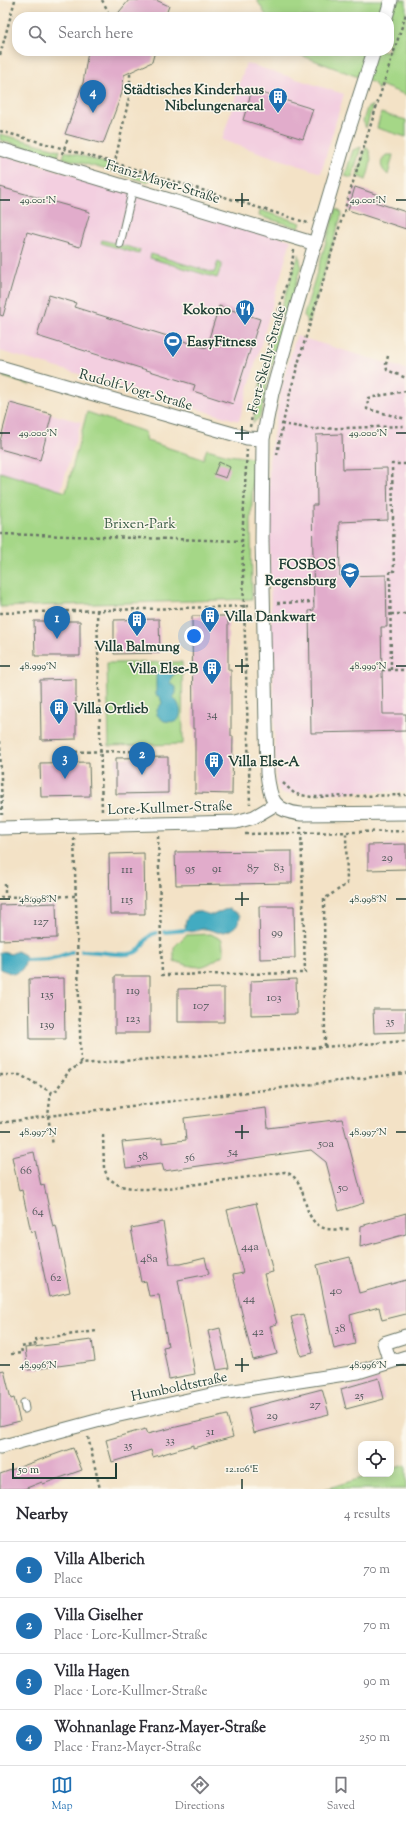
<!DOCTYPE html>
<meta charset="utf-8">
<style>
:root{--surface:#fff;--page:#f7f7f7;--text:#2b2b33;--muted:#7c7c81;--line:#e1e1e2;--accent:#1f6fb2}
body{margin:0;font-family:"Sorts Mill Goudy",serif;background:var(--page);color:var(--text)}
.controls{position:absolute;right:12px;bottom:12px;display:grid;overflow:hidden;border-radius:8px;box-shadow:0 2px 10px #0003}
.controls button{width:36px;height:36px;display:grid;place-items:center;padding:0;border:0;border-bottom:1px solid var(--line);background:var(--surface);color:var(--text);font:20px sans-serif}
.scale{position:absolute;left:12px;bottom:10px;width:105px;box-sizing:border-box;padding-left:4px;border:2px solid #1f3d34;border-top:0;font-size:11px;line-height:14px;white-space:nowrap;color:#1f3d34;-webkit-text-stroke:3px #fbf7ec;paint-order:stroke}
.you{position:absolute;left:194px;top:636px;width:14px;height:14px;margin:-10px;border:3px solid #fff;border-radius:50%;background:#1a73e8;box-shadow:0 0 0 6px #1a73e833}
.badge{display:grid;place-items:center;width:26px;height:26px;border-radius:50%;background:var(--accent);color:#fff;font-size:13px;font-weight:700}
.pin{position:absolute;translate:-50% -33px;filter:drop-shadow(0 1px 2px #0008)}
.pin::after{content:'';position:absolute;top:21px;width:14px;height:12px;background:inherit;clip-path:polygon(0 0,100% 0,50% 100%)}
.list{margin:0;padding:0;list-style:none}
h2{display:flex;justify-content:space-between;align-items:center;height:52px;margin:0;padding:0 16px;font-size:17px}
h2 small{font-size:13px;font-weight:400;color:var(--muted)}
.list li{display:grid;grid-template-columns:26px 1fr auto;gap:12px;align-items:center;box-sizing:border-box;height:56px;padding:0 16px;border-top:1px solid var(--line)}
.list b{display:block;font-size:15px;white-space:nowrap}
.list p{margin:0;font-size:13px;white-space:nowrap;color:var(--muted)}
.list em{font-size:13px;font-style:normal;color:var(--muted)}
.icon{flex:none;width:22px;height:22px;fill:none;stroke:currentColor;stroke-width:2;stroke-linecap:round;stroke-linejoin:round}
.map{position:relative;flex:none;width:406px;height:1489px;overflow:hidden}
.search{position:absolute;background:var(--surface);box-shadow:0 2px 10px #0003;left:12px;right:12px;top:12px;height:44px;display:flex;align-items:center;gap:10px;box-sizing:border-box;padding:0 14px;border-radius:16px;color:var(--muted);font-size:15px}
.sheet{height:276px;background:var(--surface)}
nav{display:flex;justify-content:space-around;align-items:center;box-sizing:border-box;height:56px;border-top:1px solid var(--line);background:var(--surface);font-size:11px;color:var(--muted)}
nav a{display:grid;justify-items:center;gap:2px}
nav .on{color:var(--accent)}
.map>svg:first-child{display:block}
.built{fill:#f3cfe0}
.green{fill:#a5d787;stroke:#628a5e}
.water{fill:#42abc1;stroke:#30747a}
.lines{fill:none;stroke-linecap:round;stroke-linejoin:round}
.stream{stroke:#42abc1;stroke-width:4}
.building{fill:#e1accb}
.service-casing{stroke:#697767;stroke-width:9}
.minor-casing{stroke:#697767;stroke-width:15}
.path{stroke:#697767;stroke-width:2.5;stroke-dasharray:3 3;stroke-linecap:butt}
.service{stroke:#fff;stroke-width:7}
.minor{stroke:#fff;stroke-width:13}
.ticks{fill:none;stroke:#1f3d34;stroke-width:1.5}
.labels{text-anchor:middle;stroke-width:3;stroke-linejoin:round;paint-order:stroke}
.number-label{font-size:12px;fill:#50595a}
.poi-label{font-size:14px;font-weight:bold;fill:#1f3d34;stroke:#fbf7ec;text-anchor:end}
.street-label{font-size:14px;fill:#1f3d34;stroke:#fbf7ec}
.park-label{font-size:14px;fill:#3a5c45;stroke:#fbf7ec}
.ticks-label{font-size:10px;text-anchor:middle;fill:#1f3d34;stroke:#fbf7ec;stroke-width:3;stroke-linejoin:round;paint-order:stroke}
</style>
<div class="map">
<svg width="406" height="1489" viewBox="0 0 406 1489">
<rect width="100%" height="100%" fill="#fbf7ec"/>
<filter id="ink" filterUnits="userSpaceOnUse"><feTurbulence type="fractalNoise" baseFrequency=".025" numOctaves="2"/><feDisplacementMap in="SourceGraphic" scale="8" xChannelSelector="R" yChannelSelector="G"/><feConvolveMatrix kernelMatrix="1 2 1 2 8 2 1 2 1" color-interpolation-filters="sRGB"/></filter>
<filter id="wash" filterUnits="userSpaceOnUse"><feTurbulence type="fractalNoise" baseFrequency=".012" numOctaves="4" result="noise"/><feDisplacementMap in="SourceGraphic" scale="16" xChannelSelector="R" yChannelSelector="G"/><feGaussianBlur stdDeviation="0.9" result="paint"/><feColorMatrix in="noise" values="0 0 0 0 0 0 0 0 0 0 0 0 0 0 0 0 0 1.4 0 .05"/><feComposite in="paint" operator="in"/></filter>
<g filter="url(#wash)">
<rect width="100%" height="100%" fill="#f3e2c6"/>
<path class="built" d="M 246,63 L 344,94 L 321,173 L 222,140 Z
M 0,153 L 291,240 L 239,421 L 0,351 Z
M 296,336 L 406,369 L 406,791 L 281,794 L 276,783 L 269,545 L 269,460 L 281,388 Z
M 10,403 L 81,422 L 61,490 L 0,472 L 0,440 Z"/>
<path class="green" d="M 257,0 L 406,0 L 406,95 L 380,85 L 378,90 L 374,83 L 290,51 L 389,51 L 389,17 L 267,17 Z
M 373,105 L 366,128 L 363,121 L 367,108 Z
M 381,113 L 406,120 L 406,137 L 377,128 Z
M 0,134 L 60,150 L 58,157 L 0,140 Z
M 361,147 L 352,178 L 345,176 L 353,150 Z
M 366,147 C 375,155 369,170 366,180 L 357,176 Z
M 65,151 L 113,165 L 111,171 L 63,158 Z
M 386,155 L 393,155 L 388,175 C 380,168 379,162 386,155 Z
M 118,168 L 119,168 L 155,178 L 146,182 L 117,173 Z
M 336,209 L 342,213 L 308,324 L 304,315 Z
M 260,210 L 301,223 L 299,228 L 259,216 Z
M 102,240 L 140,250 L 139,254 L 101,243 Z
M 151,254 L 214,273 L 218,262 L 222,264 L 217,278 L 150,258 Z
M 299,254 L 301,266 L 286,317 L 282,316 L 280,312 Z
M 278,325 L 281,325 L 283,327 L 269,375 L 262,411 L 259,418 L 253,423 L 261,381 L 275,328 Z
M 10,373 L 24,377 L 30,385 L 3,377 Z
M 87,412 L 145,432 L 147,441 L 203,459 L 207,449 L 228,455 L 254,458 L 251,522 L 252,599 L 0,607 L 0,472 L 66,492 Z
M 182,662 L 183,744 L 109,746 L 107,663 Z
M 211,934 L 222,940 L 224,954 C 201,970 200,969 174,961 L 174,947 L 186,935 Z
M 406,1465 L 406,1489 L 325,1489 L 375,1474 L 391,1474 L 391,1469 Z"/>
<path class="water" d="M 168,665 L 177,668 L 177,672 C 173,676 169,677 171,684 L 176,687 L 176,693 L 173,698 C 180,703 184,715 176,722 L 164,721 L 157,715 L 157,710 L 162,703 L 160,697 L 156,695 L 156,675 L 163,667 Z
M 229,909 L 240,915 C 241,926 227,934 217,932 C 212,931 207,928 201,929 C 195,930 192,934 186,930 C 183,920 189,910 201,912 C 206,913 208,915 213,915 L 224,910 Z
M 17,951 L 25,955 C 26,965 24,971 13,974 L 0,969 L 0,952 L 11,954 Z"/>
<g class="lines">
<path class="stream" d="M 164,932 L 186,930
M 82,951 C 97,950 124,958 136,952 C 145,947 145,935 156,933
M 25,960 L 52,959 L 72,952"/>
</g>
<g id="blocks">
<path class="building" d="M 129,0 L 156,0 L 169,6 L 165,17 L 115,17 Z
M 88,51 L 155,51 L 152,62 L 124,75 L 122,93 L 103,144 L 65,134 L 83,83 Z
M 252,90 L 313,109 L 303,139 L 243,120 Z
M 0,187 L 90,212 L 80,247 L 27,232 L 3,316 L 0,315 Z
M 355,187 L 378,195 L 375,202 L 406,212 L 406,229 L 348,210 Z
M 49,295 L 76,303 L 74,307 L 206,348 L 219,306 L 260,319 L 233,404 L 193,391 L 195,385 L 37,336 Z
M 10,403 L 52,414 L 40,460 L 0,449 L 0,441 Z
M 342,434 L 343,469 L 387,468 L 388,520 L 339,522 L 340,576 L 386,575 L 387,627 L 381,627 L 383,714 L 406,714 L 406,731 L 311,733 L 309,611 L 314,610 L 312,505 L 317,505 L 316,435 Z
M 219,462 L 230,467 L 226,478 L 214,474 Z
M 192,616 L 228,616 L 228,670 L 231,670 L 231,736 L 233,736 L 232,794 L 195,793 L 195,729 L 193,729 Z
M 159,619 L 160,653 L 114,654 L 114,620 Z
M 34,621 L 80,621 L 80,656 L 35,656 Z
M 76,679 L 76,739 L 41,740 L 40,680 Z
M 168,757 L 168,793 L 116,794 L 116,758 Z
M 89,762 L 90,796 L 41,797 L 40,763 Z
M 406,844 L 406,869 L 368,870 L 368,845 Z
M 292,851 L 292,883 L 176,885 L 175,852 Z
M 144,853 L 145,914 L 110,914 L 109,854 Z
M 56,903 L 57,938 L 0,940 L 0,905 Z
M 259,906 L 294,906 L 295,958 L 260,959 Z
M 115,976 L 150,976 L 150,1033 L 115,1033 Z
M 64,978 L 65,1039 L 30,1039 L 29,979 Z
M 296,979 L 297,1014 L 251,1015 L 251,981 Z
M 224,988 L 224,1022 L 178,1022 L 178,989 Z
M 373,1009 L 406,1009 L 406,1032 L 374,1033 Z
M 266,1108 L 268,1128 L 342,1119 L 364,1203 L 339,1211 L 326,1162 L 311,1150 L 164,1171 L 162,1164 L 126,1168 L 122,1142 L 162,1138 L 162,1143 L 186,1140 L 184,1118 Z
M 34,1152 L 41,1186 L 44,1185 L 53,1227 L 56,1226 L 70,1292 L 49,1297 L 35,1231 L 31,1232 L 22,1190 L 19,1191 L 12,1157 Z
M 256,1203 L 273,1272 L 264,1274 L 277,1324 L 270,1326 L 277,1354 L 253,1360 L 233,1275 L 243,1273 L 227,1210 Z
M 406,1213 L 406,1234 L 360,1247 L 361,1226 Z
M 163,1222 L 170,1264 L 181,1264 L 205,1258 L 209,1274 L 178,1280 L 195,1374 L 169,1379 L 163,1347 L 168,1346 L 159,1295 L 149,1296 L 146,1281 L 141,1282 L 131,1228 Z
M 350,1257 L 359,1293 L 406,1280 L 406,1314 L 382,1320 L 379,1307 L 350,1315 L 355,1344 L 334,1349 L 317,1265 Z
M 303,1314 L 313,1353 L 301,1356 L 291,1317 Z
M 220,1328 L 229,1368 L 217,1370 L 208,1331 Z
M 92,1340 L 95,1361 L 28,1370 L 25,1348 Z
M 4,1370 L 11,1399 L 14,1398 L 20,1421 L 0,1426 L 0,1371 Z
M 379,1378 L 384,1399 L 346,1409 L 341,1389 Z
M 322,1389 L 329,1414 L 254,1433 L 248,1408 Z
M 227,1415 L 233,1437 L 193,1448 L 193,1445 L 153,1457 L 151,1450 L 112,1462 L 106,1440 L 145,1429 L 147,1434 Z
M 73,1448 L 82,1470 L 43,1484 L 42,1482 L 24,1489 L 0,1489 L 0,1474 Z"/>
</g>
</g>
<g filter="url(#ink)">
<use href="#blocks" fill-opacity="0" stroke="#697767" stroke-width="1"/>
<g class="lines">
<g class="service-casing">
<path id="service" d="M 120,244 L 133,188
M 24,1403 L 25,1409"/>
</g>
<g class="minor-casing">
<path id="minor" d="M 386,17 L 391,0
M 374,51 L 347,135 L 291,325 L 272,393 L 263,439 L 262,540 L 267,773 C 270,799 273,811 301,814 L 406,813
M 0,149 L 316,244
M 0,367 L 247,438 L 263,439
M 0,828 L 236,822 L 254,817 L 276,804
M 390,1362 L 384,1343 L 406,1336
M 0,1447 L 115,1416 L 215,1394 L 358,1372 L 406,1357"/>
</g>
<path class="path" d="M 102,0 L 108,11
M 0,55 L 15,0
M 0,131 L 115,163 L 308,223
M 62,154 L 68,138
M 113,171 L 130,93 L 130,72
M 388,356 L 386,364 L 387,370 L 406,378
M 406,391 L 368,398 L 367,409 L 406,419
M 281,424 L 313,429 L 406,426
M 250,427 L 260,373 L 291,269 L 294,250
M 247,449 L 242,541 L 250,804
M 277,455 C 287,392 308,332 326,271 C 352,185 378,100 406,14
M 0,534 L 242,541
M 277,603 L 314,602
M 97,610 L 102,812
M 0,613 L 252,606
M 391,614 L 406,614
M 382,670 L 406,670
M 391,670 L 390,570 L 394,571 L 392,464 L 406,464
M 0,741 L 2,815
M 63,752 L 142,751
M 283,783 L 295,794 L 312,797 L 406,795
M 245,834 L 406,831
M 158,836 L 162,975 L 305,973 L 301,827
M 74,838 L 81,1064
M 5,884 L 5,896
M 0,897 L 76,896
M 325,1046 L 324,899 L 347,884 L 346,833
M 0,1075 L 20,1075 L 51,1092 L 55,1092 L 69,1071 L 81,1064 L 406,1041
M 51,1092 L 48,1116 L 53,1145
M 0,1123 L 48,1116 L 406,1073
M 103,1135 L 104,1168 L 108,1178 L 120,1186 L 138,1189 L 161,1189 L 285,1172 C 312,1180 297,1222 327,1229 C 334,1230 342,1229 349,1229
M 11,1354 L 22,1353 L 21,1347 L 37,1344 L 36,1339 L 97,1331
M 88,1437 L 100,1489"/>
<use href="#service" class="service"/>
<use href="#minor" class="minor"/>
</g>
</g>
<path class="ticks" d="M 242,193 L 242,207M 0,200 L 10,200M 235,200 L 249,200M 396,200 L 406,200M 242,426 L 242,440M 0,433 L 10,433M 235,433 L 249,433M 396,433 L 406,433M 242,659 L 242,673M 0,666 L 10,666M 235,666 L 249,666M 396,666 L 406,666M 242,892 L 242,906M 0,899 L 10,899M 235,899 L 249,899M 396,899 L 406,899M 242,1125 L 242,1139M 0,1132 L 10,1132M 235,1132 L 249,1132M 396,1132 L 406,1132M 242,1358 L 242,1372M 0,1365 L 10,1365M 235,1365 L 249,1365M 396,1365 L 406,1365M 242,1479 L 242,1489"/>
<defs>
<g id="building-pin" transform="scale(1)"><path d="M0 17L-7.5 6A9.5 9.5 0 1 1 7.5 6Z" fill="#1f6fb2" stroke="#fbf7ec"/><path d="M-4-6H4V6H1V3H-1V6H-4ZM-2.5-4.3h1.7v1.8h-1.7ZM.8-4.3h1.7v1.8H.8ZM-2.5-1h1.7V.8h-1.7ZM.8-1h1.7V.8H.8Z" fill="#fff"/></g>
<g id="restaurant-pin" transform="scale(1)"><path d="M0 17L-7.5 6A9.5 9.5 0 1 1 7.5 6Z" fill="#1f6fb2" stroke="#fbf7ec"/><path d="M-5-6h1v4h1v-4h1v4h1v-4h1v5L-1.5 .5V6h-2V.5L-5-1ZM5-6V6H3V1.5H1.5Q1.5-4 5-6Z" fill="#fff"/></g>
<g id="stadium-pin" transform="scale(1)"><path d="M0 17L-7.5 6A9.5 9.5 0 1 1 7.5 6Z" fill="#1f6fb2" stroke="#fbf7ec"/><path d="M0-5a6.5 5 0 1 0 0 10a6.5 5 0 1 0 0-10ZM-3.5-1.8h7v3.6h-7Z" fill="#fff"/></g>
<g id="university-pin" transform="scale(1)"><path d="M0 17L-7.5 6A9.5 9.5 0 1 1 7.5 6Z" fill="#1f6fb2" stroke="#fbf7ec"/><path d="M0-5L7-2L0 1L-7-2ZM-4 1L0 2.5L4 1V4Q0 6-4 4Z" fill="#fff"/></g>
</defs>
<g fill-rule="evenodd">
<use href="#building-pin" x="278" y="97"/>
<use href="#restaurant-pin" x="245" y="309"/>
<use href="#stadium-pin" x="173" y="341"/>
<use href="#university-pin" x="350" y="572"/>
<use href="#building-pin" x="210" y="616"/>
<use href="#building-pin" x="137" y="620"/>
<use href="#building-pin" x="212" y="668"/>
<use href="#building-pin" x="59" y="708"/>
<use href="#building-pin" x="214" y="761"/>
</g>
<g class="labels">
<g class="number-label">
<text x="212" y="718">34</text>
<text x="387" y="861">29</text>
<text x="279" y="871">83</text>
<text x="190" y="872">95</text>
<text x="217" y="872">91</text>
<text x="253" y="872">87</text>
<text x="127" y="873">111</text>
<text x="127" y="903">115</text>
<text x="41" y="925">127</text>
<text x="277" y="936">99</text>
<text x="133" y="994">119</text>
<text x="47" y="998">135</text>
<text x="274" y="1001">103</text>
<text x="201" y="1009">107</text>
<text x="133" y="1022">123</text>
<text x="390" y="1025">35</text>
<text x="47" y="1028">139</text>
<text x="326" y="1147">50a</text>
<text x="233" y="1155">54</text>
<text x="143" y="1160">58</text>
<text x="190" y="1161">56</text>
<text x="26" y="1174">66</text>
<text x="343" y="1191">50</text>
<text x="38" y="1215">64</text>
<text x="250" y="1250">44a</text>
<text x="149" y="1262">48a</text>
<text x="56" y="1281">62</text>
<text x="336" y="1294">40</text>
<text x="249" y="1302">44</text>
<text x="340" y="1332">38</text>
<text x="258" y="1335">42</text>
<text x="359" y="1399">25</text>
<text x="315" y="1408">27</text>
<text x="272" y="1419">29</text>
<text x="210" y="1435">31</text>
<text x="170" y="1444">33</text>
<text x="128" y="1449">35</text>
</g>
<g class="poi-label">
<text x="264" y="94">Städtisches Kinderhaus<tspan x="264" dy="16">Nibelungenareal</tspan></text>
<text x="231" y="314">Kokono</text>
<text x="187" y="346" text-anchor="start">EasyFitness</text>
<text x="336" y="569">FOSBOS<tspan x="336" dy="16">Regensburg</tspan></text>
<text x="224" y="621" text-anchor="start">Villa Dankwart</text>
<text x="137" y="651" text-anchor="middle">Villa Balmung</text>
<text x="198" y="673">Villa Else-B</text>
<text x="73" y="713" text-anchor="start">Villa Ortlieb</text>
<text x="228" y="766" text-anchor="start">Villa Else-A</text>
</g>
<g class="street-label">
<text transform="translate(163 181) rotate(17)" y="5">Franz-Mayer-Straße</text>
<text transform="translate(266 359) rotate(-75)" y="5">Fort-Skelly-Straße</text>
<text transform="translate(136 389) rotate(16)" y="5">Rudolf-Vogt-Straße</text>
<text transform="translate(170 807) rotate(-2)" y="5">Lore-Kullmer-Straße</text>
<text transform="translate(179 1386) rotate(-12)" y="5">Humboldtstraße</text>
</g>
<g class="park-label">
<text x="140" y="528">Brixen-Park</text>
</g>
</g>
<g class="ticks-label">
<text x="38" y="203">49.001°N</text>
<text x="368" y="203">49.001°N</text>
<text x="38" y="436">49.000°N</text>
<text x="368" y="436">49.000°N</text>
<text x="38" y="669">48.999°N</text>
<text x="368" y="669">48.999°N</text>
<text x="38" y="902">48.998°N</text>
<text x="368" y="902">48.998°N</text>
<text x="38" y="1135">48.997°N</text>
<text x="368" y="1135">48.997°N</text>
<text x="38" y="1368">48.996°N</text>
<text x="368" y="1368">48.996°N</text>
<text x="242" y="1472">12.106°E</text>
</g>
</svg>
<div class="controls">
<button><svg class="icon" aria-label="locate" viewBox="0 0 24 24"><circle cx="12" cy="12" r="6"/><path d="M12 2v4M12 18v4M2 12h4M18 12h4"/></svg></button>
</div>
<div class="scale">50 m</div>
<div class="you"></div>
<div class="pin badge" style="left:57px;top:639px">1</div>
<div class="pin badge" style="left:142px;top:775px">2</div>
<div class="pin badge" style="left:65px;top:779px">3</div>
<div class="pin badge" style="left:93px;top:113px">4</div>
<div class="search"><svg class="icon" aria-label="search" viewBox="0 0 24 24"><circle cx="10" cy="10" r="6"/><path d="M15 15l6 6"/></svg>Search here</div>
</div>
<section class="sheet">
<h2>Nearby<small>4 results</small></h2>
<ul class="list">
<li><span class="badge">1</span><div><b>Villa Alberich</b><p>Place</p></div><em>70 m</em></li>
<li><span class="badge">2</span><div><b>Villa Giselher</b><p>Place · Lore-Kullmer-Straße</p></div><em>70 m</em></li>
<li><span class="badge">3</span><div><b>Villa Hagen</b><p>Place · Lore-Kullmer-Straße</p></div><em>90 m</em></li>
<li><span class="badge">4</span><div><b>Wohnanlage Franz-Mayer-Straße</b><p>Place · Franz-Mayer-Straße</p></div><em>250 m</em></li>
</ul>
</section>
<nav>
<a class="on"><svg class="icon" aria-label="map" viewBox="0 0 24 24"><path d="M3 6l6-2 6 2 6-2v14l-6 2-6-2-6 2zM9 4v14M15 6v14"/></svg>Map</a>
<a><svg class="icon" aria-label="directions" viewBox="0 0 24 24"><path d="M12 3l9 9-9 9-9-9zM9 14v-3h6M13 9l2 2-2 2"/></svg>Directions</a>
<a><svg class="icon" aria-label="saved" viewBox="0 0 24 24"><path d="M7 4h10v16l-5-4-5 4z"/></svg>Saved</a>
</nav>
